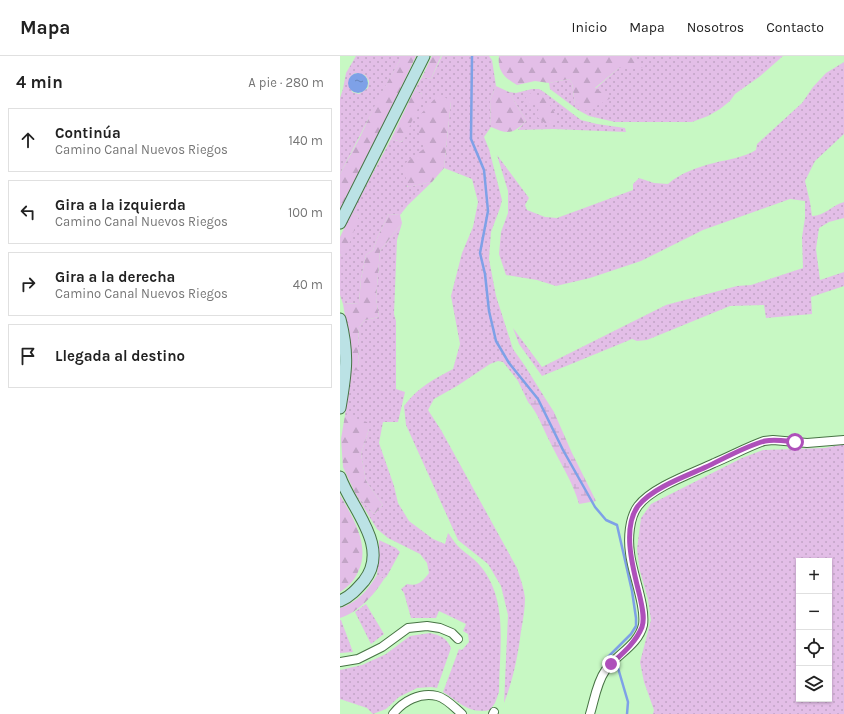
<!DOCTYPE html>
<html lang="es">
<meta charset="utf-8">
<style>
:root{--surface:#fff;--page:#f6f6f6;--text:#222;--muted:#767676;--line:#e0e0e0}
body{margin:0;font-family:Karla,sans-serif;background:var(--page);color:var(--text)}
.controls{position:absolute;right:12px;bottom:12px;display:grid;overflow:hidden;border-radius:0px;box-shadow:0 1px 3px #0004}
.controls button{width:36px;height:36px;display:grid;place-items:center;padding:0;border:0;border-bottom:1px solid var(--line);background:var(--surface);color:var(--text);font:20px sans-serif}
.stop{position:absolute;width:12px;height:12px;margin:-9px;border:3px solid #ae50ba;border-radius:50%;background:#fff}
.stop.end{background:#ae50ba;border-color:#fff;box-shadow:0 1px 4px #0008}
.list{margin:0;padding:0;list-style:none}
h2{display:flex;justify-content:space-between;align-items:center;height:52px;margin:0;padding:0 16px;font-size:17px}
h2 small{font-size:13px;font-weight:400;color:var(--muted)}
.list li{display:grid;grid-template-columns:26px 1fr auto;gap:12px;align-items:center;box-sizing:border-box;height:64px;margin:0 8px 8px;padding:0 8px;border:1px solid var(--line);border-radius:0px}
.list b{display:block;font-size:15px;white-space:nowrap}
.list p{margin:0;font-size:13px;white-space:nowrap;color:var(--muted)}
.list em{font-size:13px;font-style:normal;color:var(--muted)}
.icon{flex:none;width:22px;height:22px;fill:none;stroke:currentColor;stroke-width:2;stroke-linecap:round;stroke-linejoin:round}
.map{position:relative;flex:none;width:504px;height:658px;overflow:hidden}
header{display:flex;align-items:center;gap:24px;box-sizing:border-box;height:56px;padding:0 20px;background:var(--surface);border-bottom:1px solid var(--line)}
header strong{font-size:19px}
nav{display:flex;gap:22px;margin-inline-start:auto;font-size:14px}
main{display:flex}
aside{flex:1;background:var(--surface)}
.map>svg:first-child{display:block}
.grass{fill:url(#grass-dots);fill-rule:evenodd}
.forest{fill:url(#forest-firs)}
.wetland{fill:url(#wetland-marsh)}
.water{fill:url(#water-ripples)}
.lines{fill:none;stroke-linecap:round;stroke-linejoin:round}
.stream{stroke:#7ea1e7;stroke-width:2.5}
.street-casing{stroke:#477344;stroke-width:10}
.secondary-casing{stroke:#477344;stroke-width:13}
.street{stroke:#fff;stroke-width:8}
.secondary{stroke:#bbe2e5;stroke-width:11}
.route{stroke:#ae50ba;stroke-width:5}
</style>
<header>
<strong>Mapa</strong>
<nav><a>Inicio</a><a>Mapa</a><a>Nosotros</a><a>Contacto</a></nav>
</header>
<main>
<aside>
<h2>4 min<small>A pie · 280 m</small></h2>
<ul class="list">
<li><svg class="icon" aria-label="ahead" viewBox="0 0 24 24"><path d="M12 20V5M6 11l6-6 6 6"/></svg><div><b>Continúa</b><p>Camino Canal Nuevos Riegos</p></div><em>140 m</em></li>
<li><svg class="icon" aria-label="left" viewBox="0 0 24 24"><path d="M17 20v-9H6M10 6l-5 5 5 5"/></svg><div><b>Gira a la izquierda</b><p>Camino Canal Nuevos Riegos</p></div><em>100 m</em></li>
<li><svg class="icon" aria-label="right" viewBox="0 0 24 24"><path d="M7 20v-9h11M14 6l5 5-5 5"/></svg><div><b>Gira a la derecha</b><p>Camino Canal Nuevos Riegos</p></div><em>40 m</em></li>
<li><svg class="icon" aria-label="arrive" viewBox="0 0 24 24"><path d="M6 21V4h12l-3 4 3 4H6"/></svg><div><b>Llegada al destino</b></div></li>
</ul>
</aside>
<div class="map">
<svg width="504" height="658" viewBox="0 0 504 658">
<defs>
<pattern id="grass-dots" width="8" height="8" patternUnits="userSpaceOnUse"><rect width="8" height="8" fill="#e3bee7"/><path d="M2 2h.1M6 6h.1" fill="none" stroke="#c2a4c6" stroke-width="1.8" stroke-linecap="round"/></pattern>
<pattern id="forest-firs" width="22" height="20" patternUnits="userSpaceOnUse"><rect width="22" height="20" fill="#e3bee7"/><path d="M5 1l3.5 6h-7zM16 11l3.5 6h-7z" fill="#c2a4c6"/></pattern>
<pattern id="wetland-marsh" width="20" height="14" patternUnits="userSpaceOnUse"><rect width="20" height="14" fill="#e3bee7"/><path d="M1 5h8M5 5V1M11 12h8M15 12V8" fill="none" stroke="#c2a4c6"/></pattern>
<pattern id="water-ripples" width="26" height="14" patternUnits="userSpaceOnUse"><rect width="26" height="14" fill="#7ea1e7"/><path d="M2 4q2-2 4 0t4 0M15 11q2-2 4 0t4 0" fill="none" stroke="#6684ba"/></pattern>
</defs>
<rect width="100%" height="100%" fill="#c7f8c3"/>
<path class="grass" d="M 16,0 L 60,0 L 60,4 C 39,41 20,80 0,118 L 0,42 L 3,33 L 6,17 ZM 15,17 L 25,19 L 29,25 L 28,32 L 19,38 L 12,36 L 10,21 Z
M 102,0 L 149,0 L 152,4 L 156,30 L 150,44 L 151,71 L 144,81 L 149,93 L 162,144 L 160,152 L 151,176 L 149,203 L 156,240 L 173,293 L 185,310 L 205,342 L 188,346 L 178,325 L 163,306 L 158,305 L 150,308 L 117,330 L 94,343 L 88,354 L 101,374 L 177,512 C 180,522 184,532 185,542 C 185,553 183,564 181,575 C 178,600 173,624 164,647 L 168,559 L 161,530 L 148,508 L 118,484 L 66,369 L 64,350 C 77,332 94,323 113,313 L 120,288 L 111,240 L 122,197 L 133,171 L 138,146 L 132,123 L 104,112 L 111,45 L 86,91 L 67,131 L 92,126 L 68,149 L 60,159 L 49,158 L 38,180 L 33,194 L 26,199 L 21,223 L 19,247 L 3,248 L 0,239 L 0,198 L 1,200 L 19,160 L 12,156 L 51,83 L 62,86 L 82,38 L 75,33 L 82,21 L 91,23 Z
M 290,0 L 443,0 L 419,21 L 395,38 L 390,45 L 380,53 L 368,60 L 352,66 L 275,66 L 249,60 L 238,54 L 210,33 L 209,27 L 229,23 L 232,27 L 235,49 L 270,42 L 255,33 L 279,12 L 302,12 Z
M 504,6 L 504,78 L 475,105 L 465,125 L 470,146 L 472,160 C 485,160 492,149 504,146 L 504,162 L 489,166 L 479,172 L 476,193 L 480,224 L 504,216 L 504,230 L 471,241 L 472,258 L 426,262 L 424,249 L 390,250 L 307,284 L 297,285 L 292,283 L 202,320 L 179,288 L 173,272 L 202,311 L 326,249 L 397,230 L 411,229 L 463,212 L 462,181 L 465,162 L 465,145 L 450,143 L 363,174 L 301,205 L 250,222 L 216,230 L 197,224 L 166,219 L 159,198 L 161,176 L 168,157 L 168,135 L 157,99 L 189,142 L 185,149 L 187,154 L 205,161 L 217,162 L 293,134 L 293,128 L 299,122 L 314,127 L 328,128 C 340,117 358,111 374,107 C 389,103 403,102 416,94 L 417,88 L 462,47 L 473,31 L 486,17 Z
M 192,33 L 199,33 L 204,36 L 241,64 L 257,68 L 285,72 L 286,76 L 213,73 L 178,74 L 186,65 L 169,36 L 176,37 Z
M 62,167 L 57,184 L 54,258 L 56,265 L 56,333 L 65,336 L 58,366 L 43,366 L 39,387 L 54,430 L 58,447 L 69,465 L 93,483 L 105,488 L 108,477 C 112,482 116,489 121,493 C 128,499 136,504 142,512 C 169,547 159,594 159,636 L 155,647 L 150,654 C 128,658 121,647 103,636 L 119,593 L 122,594 L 129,586 L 128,578 L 123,575 L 126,568 L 99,555 L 96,562 L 71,562 L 64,537 L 61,533 L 67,528 C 78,531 83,525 89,517 L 87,507 L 80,498 L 48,482 L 37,473 L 16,439 L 34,458 L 43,449 L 26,425 L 21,398 L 29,373 L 5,359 L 10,315 L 19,313 L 18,290 L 19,271 L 25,264 L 39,261 L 36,242 L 40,195 Z
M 504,388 L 504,658 L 313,658 L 314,654 L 304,626 L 300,606 L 311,564 L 308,543 L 300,515 L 297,493 L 301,462 L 311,448 L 402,402 L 423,394 L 485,392 ZM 459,505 L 489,505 L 489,643 L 459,643 Z
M 39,484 L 56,492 L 60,496 L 47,520 L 44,523 L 37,519 L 39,495 Z
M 26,548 L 44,578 L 31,588 L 15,556 Z
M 0,564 L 1,564 L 13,596 L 0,597 Z
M 90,577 C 101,580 106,581 111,592 L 97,632 L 91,631 L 77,632 L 59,641 L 46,653 L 33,658 L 27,652 L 0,643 L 0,614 L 22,609 L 46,598 L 70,580 Z"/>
<path class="forest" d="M 60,0 L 76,0 L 18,122 L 0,153 L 0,118 L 19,83 L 38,43 L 60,4 Z
M 92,0 L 101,0 L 91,23 L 82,21 Z
M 159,0 L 290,0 L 303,12 L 279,12 L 255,32 L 271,42 L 247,55 L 235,49 L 232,27 L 229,23 L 209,27 L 195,25 L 177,29 C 165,22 157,15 159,0 Z
M 156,30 L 169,36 L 186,65 C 173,79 167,78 151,71 L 150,44 Z
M 75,33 L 82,38 L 81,46 L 62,86 L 51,83 Z
M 189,37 L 206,42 L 218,63 L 211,72 L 197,61 L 199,49 L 183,46 Z
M 99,38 L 111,45 L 104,112 L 92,126 L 68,131 L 63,109 L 86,91 L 79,81 L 79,60 Z
M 12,156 L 19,160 L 6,197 L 1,200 L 0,198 L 0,181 Z
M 49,158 L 60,159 L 62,167 L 40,195 L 36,242 L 39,261 L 25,264 L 19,271 L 18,290 L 19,314 L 10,315 L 11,295 L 3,248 L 19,247 L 21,223 L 26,199 L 33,194 L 38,180 Z
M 5,359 L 27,366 L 29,373 L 21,398 L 26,425 L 43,449 L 34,458 L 16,439 L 3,411 L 1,383 Z
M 0,439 C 13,462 31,490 18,516 C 14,525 8,531 0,536 Z
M 37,519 L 44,523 C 34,539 19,556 0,562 L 0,552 C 17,547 28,534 37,519 Z"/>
<path class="wetland" d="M 205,342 L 214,356 L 232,397 L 256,445 L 239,448 C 233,426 220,407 210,386 C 203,373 198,357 188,346 Z"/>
<path class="water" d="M8 27a10 10 0 1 1 20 0a10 10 0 1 1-20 0Z"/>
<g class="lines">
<path class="stream" d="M 132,0 L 131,83 L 144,114 L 148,155 L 140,197 L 145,218 L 149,255 L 156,285 L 169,307 L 198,343 L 223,394 L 255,451 L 266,464 L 277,469 L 292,535 L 296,562 L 296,570 L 291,578 L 266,603
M 278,612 L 288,646 L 287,658"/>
<g class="street-casing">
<path id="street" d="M 0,606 L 18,603 L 42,591 L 68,572 L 87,570 L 100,572 L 112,577 L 118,583
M 53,658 C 63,645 80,636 97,640 C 106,642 115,652 122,658
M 153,658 L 154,656
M 250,658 C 254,645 257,626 265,615 C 275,599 298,590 303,569 C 306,550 292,517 290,497 C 288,483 289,462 298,450 C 312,431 353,417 374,407 C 391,400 407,391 424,385 L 433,384 L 467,387 L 504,384"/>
</g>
<g class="secondary-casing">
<path id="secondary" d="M 0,167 L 84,0
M 0,263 C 9,298 6,317 0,352
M 0,421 C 11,452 51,491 24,525 C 17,533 10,541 0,545"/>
</g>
<use href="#street" class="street"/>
<use href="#secondary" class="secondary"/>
</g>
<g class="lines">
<path class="route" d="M 271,608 C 283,597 296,586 302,571 C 305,562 302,551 300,541 C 294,516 281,473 298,450 C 312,432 346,420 366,411 C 383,403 408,389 425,385 C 435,383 445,385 455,386"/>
</g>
</svg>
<div class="controls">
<button>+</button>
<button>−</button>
<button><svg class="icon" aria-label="locate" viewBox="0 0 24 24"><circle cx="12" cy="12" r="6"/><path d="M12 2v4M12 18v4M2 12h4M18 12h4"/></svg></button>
<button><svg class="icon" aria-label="layers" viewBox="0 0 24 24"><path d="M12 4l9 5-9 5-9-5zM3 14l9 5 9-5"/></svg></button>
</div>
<div class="stop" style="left:455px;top:386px"></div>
<div class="stop end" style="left:271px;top:608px"></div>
</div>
</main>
